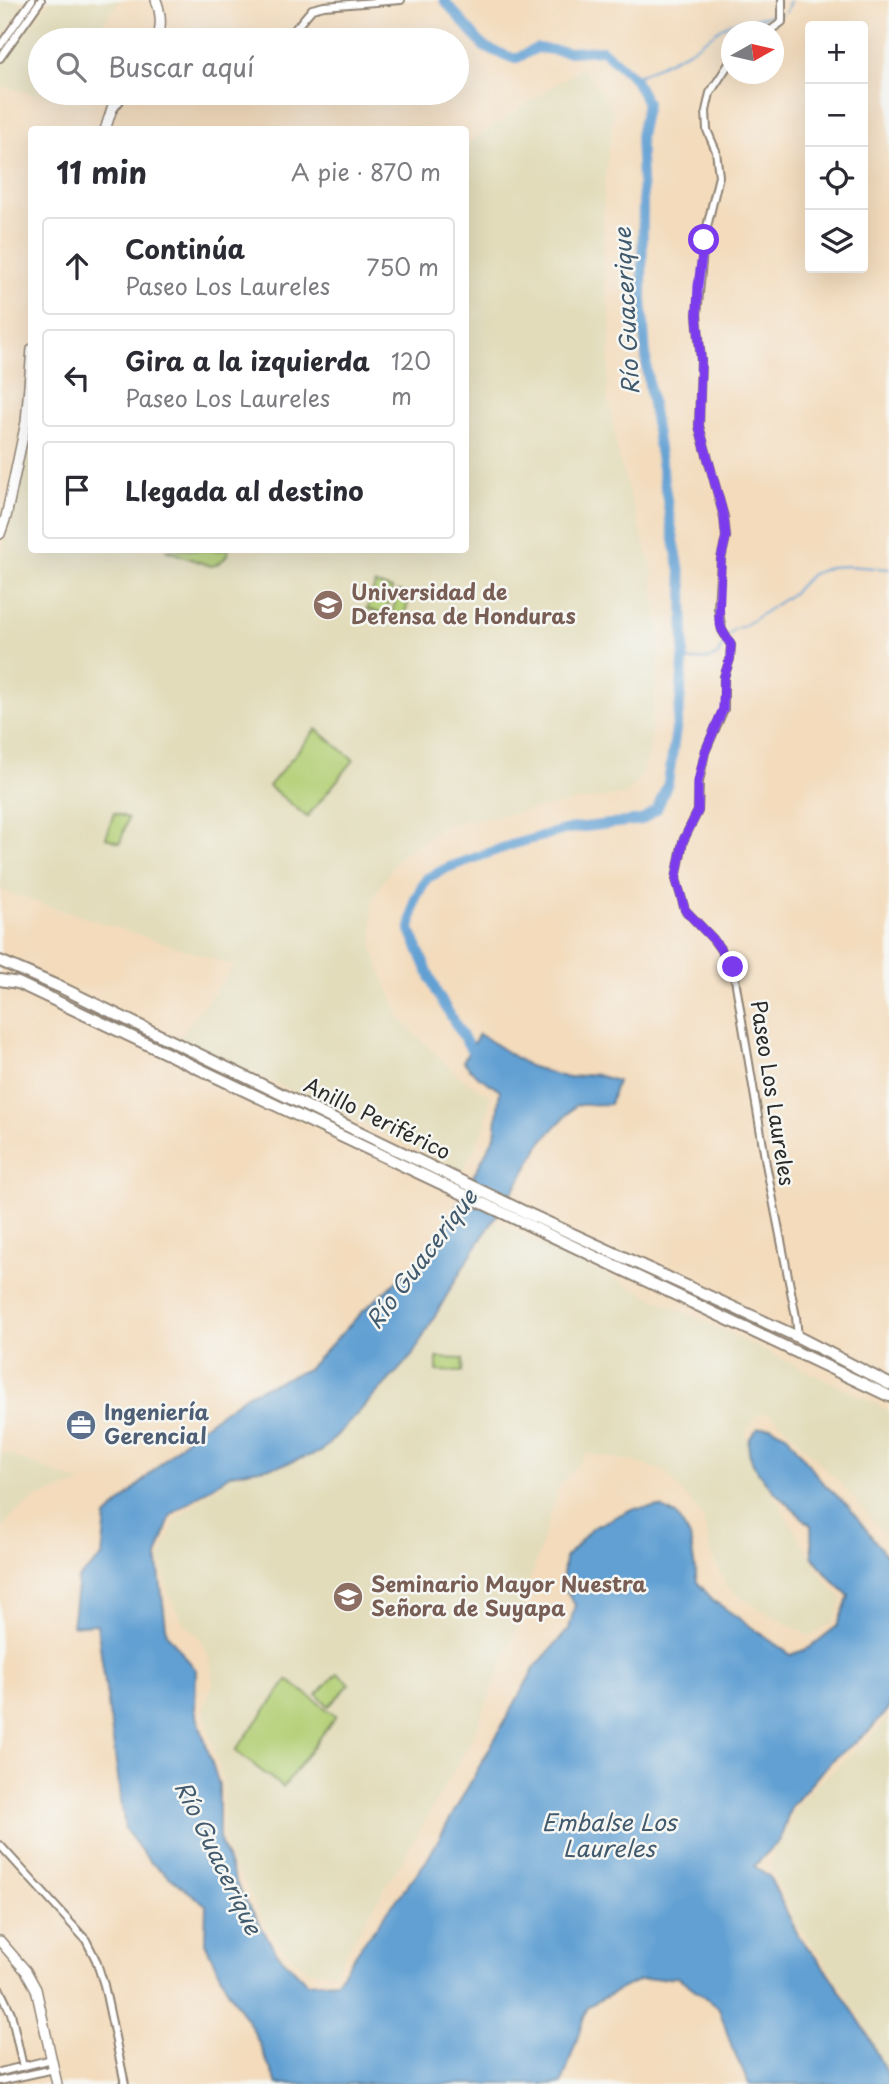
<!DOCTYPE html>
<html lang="es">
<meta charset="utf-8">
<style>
:root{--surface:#fff;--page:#f7f7f7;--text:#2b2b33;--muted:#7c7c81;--line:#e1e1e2}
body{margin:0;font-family:"Playpen Sans",sans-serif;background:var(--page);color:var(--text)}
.controls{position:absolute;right:21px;top:21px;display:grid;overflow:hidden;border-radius:7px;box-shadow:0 7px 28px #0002}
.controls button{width:63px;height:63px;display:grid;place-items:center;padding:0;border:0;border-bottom:2px solid var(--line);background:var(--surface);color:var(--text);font:35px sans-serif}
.compass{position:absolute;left:721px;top:21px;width:63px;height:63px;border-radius:50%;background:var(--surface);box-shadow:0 7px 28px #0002;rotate:82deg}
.stop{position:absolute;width:21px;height:21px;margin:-16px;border:5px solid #7c3aed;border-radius:50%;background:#fff}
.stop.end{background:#7c3aed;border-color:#fff;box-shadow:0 2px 7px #0008}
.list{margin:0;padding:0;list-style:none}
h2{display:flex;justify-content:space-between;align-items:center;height:91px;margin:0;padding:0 28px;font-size:30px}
h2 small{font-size:23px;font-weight:400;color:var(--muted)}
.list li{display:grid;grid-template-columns:46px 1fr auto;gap:21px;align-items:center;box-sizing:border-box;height:98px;margin:0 14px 14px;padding:0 14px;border:2px solid var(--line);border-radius:7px}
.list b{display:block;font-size:26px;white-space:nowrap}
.list p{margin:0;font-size:23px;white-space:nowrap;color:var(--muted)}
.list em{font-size:23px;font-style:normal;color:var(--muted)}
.icon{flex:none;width:38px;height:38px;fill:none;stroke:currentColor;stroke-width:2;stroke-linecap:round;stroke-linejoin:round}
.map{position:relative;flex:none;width:889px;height:2084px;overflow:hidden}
.search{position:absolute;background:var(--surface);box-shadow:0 7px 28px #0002;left:28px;top:28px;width:441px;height:77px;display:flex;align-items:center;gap:18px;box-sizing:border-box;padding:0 24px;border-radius:38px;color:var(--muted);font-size:26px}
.panel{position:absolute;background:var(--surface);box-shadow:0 7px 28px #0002;left:28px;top:126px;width:441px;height:427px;border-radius:7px}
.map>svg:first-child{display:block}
.built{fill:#e2dcba}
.green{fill:#b2cf75;stroke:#6e7d50;stroke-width:2}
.water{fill:#62a0d3;stroke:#46667f;stroke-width:2}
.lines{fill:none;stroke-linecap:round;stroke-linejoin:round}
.stream{stroke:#62a0d3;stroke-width:2}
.river{stroke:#62a0d3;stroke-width:10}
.minor-casing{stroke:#8f8374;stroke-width:10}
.secondary-casing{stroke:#8f8374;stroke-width:12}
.trunk-casing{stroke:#8f8374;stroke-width:14}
.minor{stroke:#fff;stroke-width:6}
.secondary{stroke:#fff;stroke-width:9}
.trunk{stroke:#fff;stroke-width:10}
.route{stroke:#7c3aed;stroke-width:9}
.labels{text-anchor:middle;stroke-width:5;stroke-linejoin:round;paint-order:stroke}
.education-label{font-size:21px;font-weight:bold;fill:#785e54;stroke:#f6f6f2;text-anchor:start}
.street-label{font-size:21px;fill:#2b2b2b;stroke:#f6f6f2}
.service-label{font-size:21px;font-weight:bold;fill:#4e5e75;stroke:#f6f6f2;text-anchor:start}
.water-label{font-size:23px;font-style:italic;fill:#415a6e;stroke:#f6f6f2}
</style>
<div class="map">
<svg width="889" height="2084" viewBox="0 0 889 2084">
<rect width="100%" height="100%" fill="#f6f6f2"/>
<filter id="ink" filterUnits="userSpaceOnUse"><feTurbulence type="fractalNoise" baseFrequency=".0143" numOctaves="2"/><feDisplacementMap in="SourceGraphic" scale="14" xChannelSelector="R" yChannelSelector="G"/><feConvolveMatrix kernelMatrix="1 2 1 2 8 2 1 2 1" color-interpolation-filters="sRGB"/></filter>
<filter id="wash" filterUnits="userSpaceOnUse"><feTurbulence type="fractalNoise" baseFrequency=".00686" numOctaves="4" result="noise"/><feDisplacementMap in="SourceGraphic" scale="28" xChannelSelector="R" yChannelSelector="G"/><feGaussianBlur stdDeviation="1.57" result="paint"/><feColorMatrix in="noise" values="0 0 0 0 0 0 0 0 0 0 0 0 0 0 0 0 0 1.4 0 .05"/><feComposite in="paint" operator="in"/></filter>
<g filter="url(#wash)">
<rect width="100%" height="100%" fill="#f3dbbc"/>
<path class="built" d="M 0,0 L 17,0 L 24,5 L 0,40 Z
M 50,0 L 120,0 L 112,12 L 87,40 L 40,40 L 40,93 L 60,93 L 58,99 L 0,86 L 0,66 Z
M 582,67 L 613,111 L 604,189 L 602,267 L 611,325 L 607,394 L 619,459 L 652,569 L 660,641 L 649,755 L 638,781 L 626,794 L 567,803 L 444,825 L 400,855 L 372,900 L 373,950 L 400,1019 L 457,1075 L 490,1096 L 486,1125 L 463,1171 L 179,1038 L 235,966 L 0,890 L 0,561 L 29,445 L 31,419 L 32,550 L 466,550 L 466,145 Z
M 495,1222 L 889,1410 L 889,1539 L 850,1493 L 803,1446 L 784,1425 L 768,1413 L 757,1415 L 746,1431 L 751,1459 L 826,1582 L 843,1599 L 833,1623 L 809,1636 L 753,1605 L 728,1588 L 712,1555 L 702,1515 L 664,1471 L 631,1461 L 587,1454 L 559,1486 L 515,1631 L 473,1737 L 404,1857 L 334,1972 L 307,1970 L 283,1948 L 264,1922 L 244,1882 L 230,1860 L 223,1833 L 223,1783 L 203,1709 L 213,1684 L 210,1660 L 201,1639 L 182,1621 L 169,1594 L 160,1558 L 176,1519 L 230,1476 L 284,1466 L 322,1453 L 414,1356 L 468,1263 Z
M 0,1451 L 82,1483 L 36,1498 L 16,1512 L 0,1530 Z
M 889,1717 L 889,2074 L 863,2021 L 820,1955 L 798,1927 L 774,1876 L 770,1863 L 775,1848 L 784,1837 L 795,1808 L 815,1786 L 869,1739 Z"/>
<path class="green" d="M 165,550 L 229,550 C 226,559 221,564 211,566 Z
M 375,584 L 392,589 L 385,614 L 367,609 Z
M 398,591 L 410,595 L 403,621 L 391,617 Z
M 316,729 L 354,760 L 307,817 L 269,786 Z
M 114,813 L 128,818 L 120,843 L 106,838 Z
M 437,1358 L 463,1359 L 462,1372 L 437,1371 Z
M 337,1673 L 350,1684 L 329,1706 L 317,1695 Z
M 288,1680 L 336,1716 L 283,1787 L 235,1751 Z"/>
<path class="water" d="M 479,1034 L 529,1066 L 567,1078 L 593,1074 L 617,1081 L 610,1104 L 576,1105 L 543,1140 L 520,1180 L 466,1262 L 412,1356 L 321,1452 L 282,1465 L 231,1474 L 171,1515 L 157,1556 L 167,1634 L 196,1670 L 195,1710 L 219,1785 L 219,1838 L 238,1887 L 276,1952 L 307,1983 L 337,1981 L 361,1946 L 427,1860 L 535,1667 L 569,1629 L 575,1604 L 562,1584 L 565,1558 L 592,1528 L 632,1509 L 661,1507 L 676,1515 L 690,1537 L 697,1582 L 713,1600 L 791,1655 L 809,1648 L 837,1626 L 849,1596 L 831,1579 L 812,1556 L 811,1525 C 792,1509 743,1469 749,1441 C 750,1436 755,1432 758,1428 L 771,1427 L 786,1434 L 822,1482 L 848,1506 L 889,1559 L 889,1708 L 870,1730 L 829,1763 L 791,1807 L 780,1840 L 754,1866 L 769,1876 L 798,1935 L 829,1974 L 864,2028 L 888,2076 L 889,2084 L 749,2084 L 732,2048 L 719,2008 L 678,1977 L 639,1980 L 588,2006 L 562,2084 L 277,2084 L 253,2030 L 225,1985 L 205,1943 L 206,1905 L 150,1862 L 125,1829 L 97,1624 L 72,1626 L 78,1579 L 102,1557 L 106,1517 L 189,1436 L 248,1394 L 308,1369 L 363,1311 L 415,1265 L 443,1231 L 495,1136 L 500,1090 L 476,1075 L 463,1061 Z"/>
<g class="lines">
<path class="stream" d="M 786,12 L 790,0
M 634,78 L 689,51 L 729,23 L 781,14
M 728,636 L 734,629 L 744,626 L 793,593 L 810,575 L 830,567 L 847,566 L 889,569
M 683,661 L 708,659 L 717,656 L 725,641"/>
<path class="river" d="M 444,0 L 484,47 L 515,59 L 537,48 L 569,52 L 602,50 L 634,78 L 647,103 L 640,136 L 643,202 L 642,299 L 647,372 L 670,519 L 683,587 L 684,649 L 680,703 L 668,783 L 657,809 L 642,820 L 568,829 L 514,844 L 449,867 L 427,878 L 415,899 L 410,930 L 437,993 L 470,1048 L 482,1056"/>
</g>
</g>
<g filter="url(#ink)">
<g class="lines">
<g class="minor-casing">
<path id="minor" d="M 768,32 L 782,22 L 782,0
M 281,40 L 290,35 L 312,9 L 324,6 L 401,0
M 0,46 L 32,0
M 0,58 L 41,0
M 732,59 L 710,93 L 706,111 L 707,130 L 716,151 L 719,176 L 704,240 L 697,315 L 701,361 L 699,426 L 724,517 L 726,537 L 721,559 L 718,608 L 722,630 L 731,645 L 730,659 L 724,677 L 724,709 L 705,752 L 699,782 L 698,811 L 683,841 L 676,879 L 685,910 L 713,939 L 733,967 L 766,1164 L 796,1317 L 798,1337
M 113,110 L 126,93
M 0,1845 L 86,1940 L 96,1960 L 104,1985 L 125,2084
M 0,1990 L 11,2013 L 23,2067
M 0,2072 L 52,2059
M 0,2081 L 54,2069"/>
</g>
<g class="secondary-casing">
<path id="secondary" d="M 156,0 C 161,13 162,27 157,40
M 105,130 L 117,93
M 0,534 L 6,517 L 26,422 L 32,349
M 0,1941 L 26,1971 L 36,1989 L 57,2084"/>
</g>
<g class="trunk-casing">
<path id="trunk" d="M 0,961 L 62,988 L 529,1214 L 798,1337 L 889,1384
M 0,980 L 18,983 L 889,1396"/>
</g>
<use href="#minor" class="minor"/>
<use href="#secondary" class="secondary"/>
<use href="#trunk" class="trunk"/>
</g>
</g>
<g class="lines" filter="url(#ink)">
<path class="route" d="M 704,240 L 698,286 L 697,315 L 701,361 L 699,426 L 724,517 L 726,537 L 721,559 L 719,620 L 722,630 L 731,645 L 730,659 L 724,677 L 723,709 L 705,752 L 698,782 L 698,811 L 683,841 L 676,879 L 685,910 L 713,939 L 733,967"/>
</g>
<defs>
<g id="university-disc" transform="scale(1.575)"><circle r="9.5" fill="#8d6e63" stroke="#f6f6f2"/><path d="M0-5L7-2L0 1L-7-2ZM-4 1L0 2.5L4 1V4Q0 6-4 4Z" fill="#fff"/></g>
<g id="office-disc" transform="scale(1.575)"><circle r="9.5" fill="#5c6f8a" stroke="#f6f6f2"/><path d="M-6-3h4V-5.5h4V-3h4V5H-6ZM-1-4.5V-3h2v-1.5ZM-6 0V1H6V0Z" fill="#fff"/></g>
</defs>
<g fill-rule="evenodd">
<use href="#university-disc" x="328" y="605"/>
<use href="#office-disc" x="81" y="1425"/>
<use href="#university-disc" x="348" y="1597"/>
</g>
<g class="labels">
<g class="education-label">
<text x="351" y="600">Universidad de<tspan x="351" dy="24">Defensa de Honduras</tspan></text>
<text x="371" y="1592">Seminario Mayor Nuestra<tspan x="371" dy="24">Señora de Suyapa</tspan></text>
</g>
<g class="street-label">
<text transform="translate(772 1093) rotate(81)" y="7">Paseo Los Laureles</text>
<text transform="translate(377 1119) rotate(26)" y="7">Anillo Periférico</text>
</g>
<g class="service-label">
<text x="104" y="1420">Ingeniería<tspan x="104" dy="24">Gerencial</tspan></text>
</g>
<g class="water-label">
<text transform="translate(627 311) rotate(-93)" y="8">Río Guacerique</text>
<text transform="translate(422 1259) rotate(-53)" y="8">Río Guacerique</text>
<text x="609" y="1831">Embalse Los<tspan x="609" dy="26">Laureles</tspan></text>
<text transform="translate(218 1858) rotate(64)" y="8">Río Guacerique</text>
</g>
</g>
</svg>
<div class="controls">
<button>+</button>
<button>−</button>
<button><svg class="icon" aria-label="locate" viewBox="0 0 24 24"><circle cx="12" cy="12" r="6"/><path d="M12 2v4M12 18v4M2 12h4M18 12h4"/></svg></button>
<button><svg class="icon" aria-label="layers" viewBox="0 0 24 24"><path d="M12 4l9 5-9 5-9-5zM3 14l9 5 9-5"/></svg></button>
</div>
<svg class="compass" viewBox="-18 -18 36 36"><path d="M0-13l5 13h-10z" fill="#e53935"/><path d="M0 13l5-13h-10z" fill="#7c7c81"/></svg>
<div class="stop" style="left:704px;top:240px"></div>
<div class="stop end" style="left:733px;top:967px"></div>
<div class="search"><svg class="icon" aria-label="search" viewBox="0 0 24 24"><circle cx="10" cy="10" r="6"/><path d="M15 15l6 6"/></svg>Buscar aquí</div>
<section class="panel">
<h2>11 min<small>A pie · 870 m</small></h2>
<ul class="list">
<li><svg class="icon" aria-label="ahead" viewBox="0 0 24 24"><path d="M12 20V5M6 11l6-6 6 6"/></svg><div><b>Continúa</b><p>Paseo Los Laureles</p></div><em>750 m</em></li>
<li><svg class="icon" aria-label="left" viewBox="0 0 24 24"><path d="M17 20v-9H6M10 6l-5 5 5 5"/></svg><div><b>Gira a la izquierda</b><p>Paseo Los Laureles</p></div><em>120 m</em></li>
<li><svg class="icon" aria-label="arrive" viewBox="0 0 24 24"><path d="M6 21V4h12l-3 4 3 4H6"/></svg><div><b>Llegada al destino</b></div></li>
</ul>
</section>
</div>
